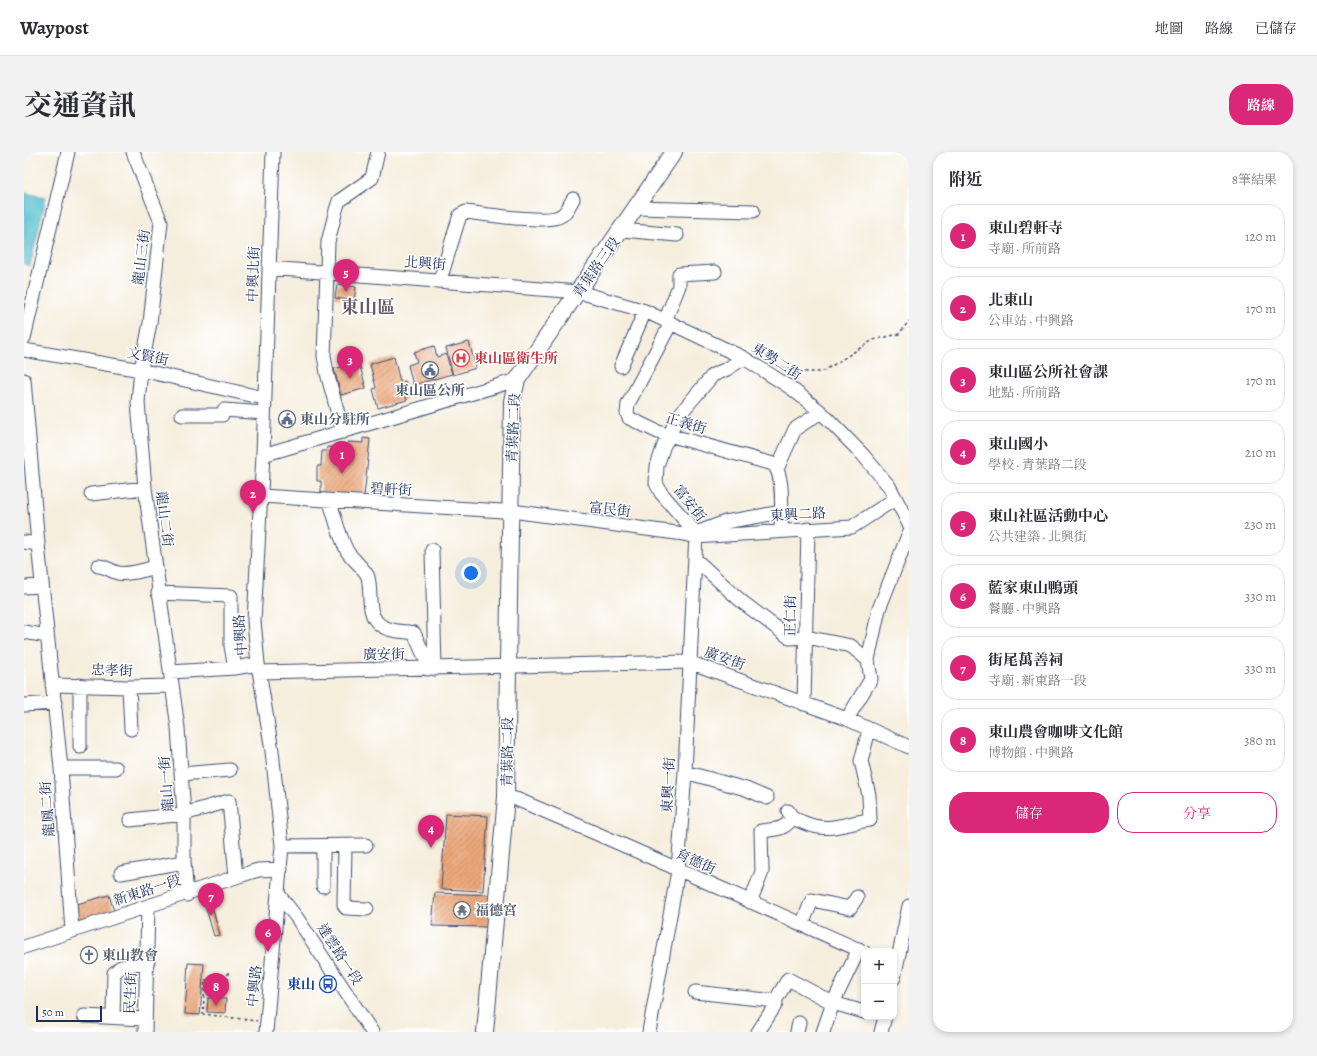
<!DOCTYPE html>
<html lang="zh-TW">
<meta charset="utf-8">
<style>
:root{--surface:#fff;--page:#f2f2f3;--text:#2b2b33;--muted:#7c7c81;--line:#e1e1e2;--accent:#db2777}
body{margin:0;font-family:Alegreya,"Noto Serif TC",serif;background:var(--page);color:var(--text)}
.controls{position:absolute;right:12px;bottom:12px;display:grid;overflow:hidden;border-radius:8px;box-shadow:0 2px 6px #0003}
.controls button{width:36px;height:36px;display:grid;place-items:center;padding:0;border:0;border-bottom:1px solid var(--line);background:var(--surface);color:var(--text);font:20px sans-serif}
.scale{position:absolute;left:12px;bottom:10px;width:66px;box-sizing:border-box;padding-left:4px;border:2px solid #1b2f5e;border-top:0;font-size:11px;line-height:14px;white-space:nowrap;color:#1b2f5e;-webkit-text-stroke:3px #fff;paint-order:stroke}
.you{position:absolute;left:447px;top:421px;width:14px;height:14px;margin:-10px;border:3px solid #fff;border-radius:50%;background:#1a73e8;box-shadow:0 0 0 6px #1a73e833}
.badge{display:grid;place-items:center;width:26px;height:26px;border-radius:50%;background:var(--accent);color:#fff;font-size:13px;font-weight:700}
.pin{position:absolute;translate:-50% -33px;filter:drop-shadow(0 1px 2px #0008)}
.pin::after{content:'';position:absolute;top:21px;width:14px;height:12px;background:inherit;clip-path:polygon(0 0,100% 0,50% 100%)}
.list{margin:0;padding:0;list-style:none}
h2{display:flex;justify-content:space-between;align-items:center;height:52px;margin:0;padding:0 16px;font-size:17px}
h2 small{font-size:13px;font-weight:400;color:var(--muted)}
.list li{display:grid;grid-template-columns:26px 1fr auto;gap:12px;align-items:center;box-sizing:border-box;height:64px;margin:0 8px 8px;padding:0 8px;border:1px solid var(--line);border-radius:16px}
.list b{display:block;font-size:15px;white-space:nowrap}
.list p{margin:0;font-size:13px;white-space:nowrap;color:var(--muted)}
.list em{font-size:13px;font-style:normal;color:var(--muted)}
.actions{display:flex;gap:8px;padding:12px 16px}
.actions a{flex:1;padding:9px 0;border:1px solid var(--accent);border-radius:16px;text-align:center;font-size:14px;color:var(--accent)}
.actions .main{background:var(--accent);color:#fff}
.map{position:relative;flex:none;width:885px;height:880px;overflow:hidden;border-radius:16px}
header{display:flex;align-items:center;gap:24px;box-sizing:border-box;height:56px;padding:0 20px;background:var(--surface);border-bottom:1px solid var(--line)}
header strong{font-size:19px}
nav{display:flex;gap:22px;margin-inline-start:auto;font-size:14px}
.intro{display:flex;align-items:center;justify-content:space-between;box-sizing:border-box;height:96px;padding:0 24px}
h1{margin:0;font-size:28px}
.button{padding:10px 18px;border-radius:16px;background:var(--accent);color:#fff;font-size:14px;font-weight:700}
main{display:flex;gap:24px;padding:0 24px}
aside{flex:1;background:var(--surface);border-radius:16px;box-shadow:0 2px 6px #0003}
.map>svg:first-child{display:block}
.water{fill:#53bfcd;stroke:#377796}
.building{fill:url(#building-hatch)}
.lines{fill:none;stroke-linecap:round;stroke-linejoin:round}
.minor-casing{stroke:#3c4c71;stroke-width:15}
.major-casing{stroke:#3c4c71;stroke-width:18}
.path{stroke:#3c4c71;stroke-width:1.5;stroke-dasharray:3 3;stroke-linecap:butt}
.minor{stroke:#fff;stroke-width:13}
.major{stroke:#fff;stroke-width:16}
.labels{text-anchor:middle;stroke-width:3;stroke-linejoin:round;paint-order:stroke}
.street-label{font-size:14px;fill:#1b2f5e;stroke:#fff}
.health-label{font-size:14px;font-weight:bold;fill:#be3a42;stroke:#fff;text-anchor:start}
.service-label{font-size:14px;font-weight:bold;fill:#4e5e75;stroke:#fff}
.worship-label{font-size:14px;font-weight:bold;fill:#5b616d;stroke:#fff;text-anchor:start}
.transit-label{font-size:14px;font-weight:bold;fill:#164399;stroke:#fff;text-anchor:end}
.district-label{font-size:18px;font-weight:bold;fill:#645967;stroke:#fff}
</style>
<header>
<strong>Waypost</strong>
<nav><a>地圖</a><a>路線</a><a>已儲存</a></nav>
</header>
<div class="intro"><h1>交通資訊</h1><a class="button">路線</a></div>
<main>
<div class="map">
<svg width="885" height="880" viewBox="0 0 885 880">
<defs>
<pattern id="building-hatch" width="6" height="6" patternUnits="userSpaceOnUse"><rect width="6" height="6" fill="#eba779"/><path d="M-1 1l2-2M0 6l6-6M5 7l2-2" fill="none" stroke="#be8866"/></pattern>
</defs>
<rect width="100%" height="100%" fill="#fff"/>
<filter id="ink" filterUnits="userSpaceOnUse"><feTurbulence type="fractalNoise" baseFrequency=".025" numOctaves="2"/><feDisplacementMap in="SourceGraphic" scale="8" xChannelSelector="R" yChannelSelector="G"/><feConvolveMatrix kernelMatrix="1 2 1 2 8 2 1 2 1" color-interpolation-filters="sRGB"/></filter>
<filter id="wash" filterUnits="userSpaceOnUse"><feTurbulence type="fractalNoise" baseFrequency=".012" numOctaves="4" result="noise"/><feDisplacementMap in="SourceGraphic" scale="16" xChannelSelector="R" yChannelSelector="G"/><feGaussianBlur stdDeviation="0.9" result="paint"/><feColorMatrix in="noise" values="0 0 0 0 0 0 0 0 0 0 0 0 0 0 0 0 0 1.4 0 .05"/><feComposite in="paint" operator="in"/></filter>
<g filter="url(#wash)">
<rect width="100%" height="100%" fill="#f5eedd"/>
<path class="water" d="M 0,41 L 22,45 L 6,114 L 0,112 Z"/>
<g id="blocks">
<path class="building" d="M 313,132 L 332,135 L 330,149 L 311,146 Z
M 445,190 L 452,216 L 429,223 L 422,196 Z
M 410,194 L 413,205 L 422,202 L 428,222 L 389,233 L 384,213 L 393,210 L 390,200 Z
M 370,205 L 376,230 L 381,229 L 383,236 L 380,237 L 383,248 L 354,256 L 349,237 L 352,236 L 346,212 Z
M 335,210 L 342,236 L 317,243 L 310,217 Z
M 339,286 L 346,287 L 340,345 L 297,341 L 297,329 L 293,329 L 293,314 L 297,314 L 298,299 L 302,299 L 303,295 L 317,296 L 318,293 L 324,293 L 324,290 L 339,291 Z
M 422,662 L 464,664 L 459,739 L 417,737 Z
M 411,741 L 468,743 L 465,775 L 408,774 Z
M 85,743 L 90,759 L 54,770 L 49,753 Z
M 185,744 L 196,783 L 190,784 L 179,746 Z
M 164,811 L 180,812 L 176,863 L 161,862 Z
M 184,846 L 202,847 L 201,861 L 183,860 Z"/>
</g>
</g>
<g filter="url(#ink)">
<use href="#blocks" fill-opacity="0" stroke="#3c4c71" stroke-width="1"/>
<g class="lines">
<g class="minor-casing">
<path id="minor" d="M 109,0 L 137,70 L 126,171 L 117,218 L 114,250 L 121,336 L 154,576 L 160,662 L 160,710 L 163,743
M 612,56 L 729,59
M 598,78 L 653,83
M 245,116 L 555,140 L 621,159 L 720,206 L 767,236 L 797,260 L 839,303 L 865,334 L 885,372
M 416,128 L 436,63 L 442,60 C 459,62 526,73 538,63 C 543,60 546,52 549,47
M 641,169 L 655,134 L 655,122 L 691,120
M 647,171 L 604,252 L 603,261 L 605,266 L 634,280 L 749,312 C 761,323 757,362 757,379
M 0,186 L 44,0
M 0,198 L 117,218 L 240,246
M 597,214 L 621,159
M 0,228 L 14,392 L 37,616 L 48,779
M 158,263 L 198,263 L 200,258 L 240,261
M 319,280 L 303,221 L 300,204 L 304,90 L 312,58 L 315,49 L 348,26 L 354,0
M 239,303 L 493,228
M 753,317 L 771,277 L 797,260
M 67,342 L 121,336
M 237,344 L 495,360 L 660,382 L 671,385 L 828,375 L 871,347
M 306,350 C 311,366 315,383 323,399 C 328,407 342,418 344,425 C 348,440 342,461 355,472 C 364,480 380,479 390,481 L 402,508 L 404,517
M 672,381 L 701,370 L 758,360
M 0,390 L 14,392
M 408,398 L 411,517
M 671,407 L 717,449 L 766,486 L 782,485 L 827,494 L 844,508 L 847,527 L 823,567
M 74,414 C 82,414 86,419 94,421 C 106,423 120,418 131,415
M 0,435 L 18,434
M 134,441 L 207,444 L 207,494 L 211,516
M 0,480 L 23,484
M 844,508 L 855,457 L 885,381
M 146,520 L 211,516 L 234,512
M 235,520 L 665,510 L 823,567 L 885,595
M 28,533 L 105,535 L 147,534
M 105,535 L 107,577
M 780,552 L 784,377
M 0,553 L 31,551
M 56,595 L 56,533
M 37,616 L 92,616
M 661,620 L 722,637 L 743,646
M 157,622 L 206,618
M 482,645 L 492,647 C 609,696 724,749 840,800
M 764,659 C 768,666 771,667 778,670 C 805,682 820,671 846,668 L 845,643 L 837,609 L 845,578
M 106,668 L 160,662 L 205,649 L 212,725
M 258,694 L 342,693
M 321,694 L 320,753 L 322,756 L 343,757
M 97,721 L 160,710
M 299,734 L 299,694
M 255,743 L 273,766 L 348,880
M 726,750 L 738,720 L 737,679 C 751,677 761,678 768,666
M 778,773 L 788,748 L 826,756 L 833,745
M 0,795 L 212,725 L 234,718 L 257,717
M 870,826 L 885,754
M 671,840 L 751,849 L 752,852 L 734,880
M 751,849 L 764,827 L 809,851 L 840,860
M 60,864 L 120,867
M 89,865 L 90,821 L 97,815 L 124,809
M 121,880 L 124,755
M 242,880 L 258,694 L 248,599 L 234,512 L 230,469 L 239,303 L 249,0
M 625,880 L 654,719 L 661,620 L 672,381 L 637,341 L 632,331 L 633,314 L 640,293 L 647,282 L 651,268 L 689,223 L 703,217 L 720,206
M 773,880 L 775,871
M 799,880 L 809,851 L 835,797
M 857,880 L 861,865"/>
</g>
<g class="major-casing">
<path id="major" d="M 461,880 L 482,645 L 488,249 L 493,228 L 650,0"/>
</g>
<path class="path" d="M 757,216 L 783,220 L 798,220 L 849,188 L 875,182 L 885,169
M 204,820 L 204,830 L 181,828 L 179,862 L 233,869"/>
<use href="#minor" class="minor"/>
<use href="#major" class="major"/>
</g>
</g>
<defs>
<g id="hospital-ring" transform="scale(0.9)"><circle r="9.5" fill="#fff" stroke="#e0444e" stroke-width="1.5"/><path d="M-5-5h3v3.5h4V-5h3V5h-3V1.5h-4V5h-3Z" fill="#e0444e"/></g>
<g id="civic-ring" transform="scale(0.9)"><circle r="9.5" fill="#fff" stroke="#5c6f8a" stroke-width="1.5"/><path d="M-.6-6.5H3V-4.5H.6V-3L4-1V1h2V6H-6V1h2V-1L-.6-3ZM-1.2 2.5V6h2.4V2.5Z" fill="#5c6f8a"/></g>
<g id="temple-ring" transform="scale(0.9)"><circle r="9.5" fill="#fff" stroke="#6b7280" stroke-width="1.5"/><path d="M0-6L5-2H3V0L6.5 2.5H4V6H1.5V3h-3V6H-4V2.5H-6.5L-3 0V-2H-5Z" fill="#6b7280"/></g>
<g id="church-ring" transform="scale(0.9)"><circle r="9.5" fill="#fff" stroke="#6b7280" stroke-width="1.5"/><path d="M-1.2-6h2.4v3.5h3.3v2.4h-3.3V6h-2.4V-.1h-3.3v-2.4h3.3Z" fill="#6b7280"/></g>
<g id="bus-ring" transform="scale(0.9)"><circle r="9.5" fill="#fff" stroke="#1a4fb4" stroke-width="1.5"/><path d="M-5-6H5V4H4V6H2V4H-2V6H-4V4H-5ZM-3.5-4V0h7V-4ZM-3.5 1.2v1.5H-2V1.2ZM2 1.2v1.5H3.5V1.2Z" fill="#1a4fb4"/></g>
</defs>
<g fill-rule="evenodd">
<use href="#hospital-ring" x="437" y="206"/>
<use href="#civic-ring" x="406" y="218"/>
<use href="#civic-ring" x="263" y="267"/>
<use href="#temple-ring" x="438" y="758"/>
<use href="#church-ring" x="65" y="803"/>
<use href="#bus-ring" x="304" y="832"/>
</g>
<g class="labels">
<g class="street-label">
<text transform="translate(117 105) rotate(-83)" y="5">龍山三街</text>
<text transform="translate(401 111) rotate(4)" y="5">北興街</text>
<text transform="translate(572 115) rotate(-55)" y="5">青葉路三段</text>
<text transform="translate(229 122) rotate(-88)" y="5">中興北街</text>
<text transform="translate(124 204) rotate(12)" y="5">文賢街</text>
<text transform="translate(753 209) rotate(33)" y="5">東勢二街</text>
<text transform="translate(662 271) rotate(16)" y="5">正義街</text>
<text transform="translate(489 276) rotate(-87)" y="5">青葉路二段</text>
<text transform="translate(367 337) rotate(3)" y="5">碧軒街</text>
<text transform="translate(666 351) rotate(51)" y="5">富安街</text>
<text transform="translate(586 357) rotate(7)" y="5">富民街</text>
<text transform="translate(774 362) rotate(-3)" y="5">東興二路</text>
<text transform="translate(141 367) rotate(83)" y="5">龍山二街</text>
<text transform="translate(766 464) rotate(-89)" y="5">正仁街</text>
<text transform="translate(216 483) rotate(-94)" y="5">中興路</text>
<text transform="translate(360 502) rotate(-1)" y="5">廣安街</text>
<text transform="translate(701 506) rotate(20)" y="5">廣安街</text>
<text transform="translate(88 518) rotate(2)" y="5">忠孝街</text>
<text transform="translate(483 600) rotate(-89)" y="5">青葉路二段</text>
<text transform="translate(142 632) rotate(-94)" y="5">龍山一街</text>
<text transform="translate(644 633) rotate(-87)" y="5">東興一街</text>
<text transform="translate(23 657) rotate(-94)" y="5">龍鳳二街</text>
<text transform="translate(672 709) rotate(24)" y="5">育德街</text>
<text transform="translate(123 738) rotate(-18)" y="5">新東路一段</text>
<text transform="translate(316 802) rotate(57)" y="5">達雲路一段</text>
<text transform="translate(230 834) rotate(-84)" y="5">中興路</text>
<text transform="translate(106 841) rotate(-87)" y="5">民生街</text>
</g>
<g class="health-label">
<text x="450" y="211">東山區衛生所</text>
</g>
<g class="service-label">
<text x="406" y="243">東山區公所</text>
<text x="276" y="272" text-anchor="start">東山分駐所</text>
</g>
<g class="worship-label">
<text x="451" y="763">福德宮</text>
<text x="78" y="808">東山教會</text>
</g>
<g class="transit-label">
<text x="291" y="837">東山</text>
</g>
<g class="district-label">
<text x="344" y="161">東山區</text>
</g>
</g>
</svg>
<div class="controls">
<button>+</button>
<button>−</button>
</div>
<div class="scale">50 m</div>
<div class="you"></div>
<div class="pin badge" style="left:318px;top:322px">1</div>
<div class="pin badge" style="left:229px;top:361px">2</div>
<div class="pin badge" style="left:326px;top:227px">3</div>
<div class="pin badge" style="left:407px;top:696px">4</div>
<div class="pin badge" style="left:322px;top:140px">5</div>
<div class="pin badge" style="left:244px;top:800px">6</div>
<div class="pin badge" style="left:187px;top:764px">7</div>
<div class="pin badge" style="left:192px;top:854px">8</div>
</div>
<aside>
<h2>附近<small>8筆結果</small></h2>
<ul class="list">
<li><span class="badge">1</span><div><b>東山碧軒寺</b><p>寺廟 · 所前路</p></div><em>120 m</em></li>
<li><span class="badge">2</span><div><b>北東山</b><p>公車站 · 中興路</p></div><em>170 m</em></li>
<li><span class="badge">3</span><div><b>東山區公所社會課</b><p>地點 · 所前路</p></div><em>170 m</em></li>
<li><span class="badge">4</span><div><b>東山國小</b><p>學校 · 青葉路二段</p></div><em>210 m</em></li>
<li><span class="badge">5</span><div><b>東山社區活動中心</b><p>公共建築 · 北興街</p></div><em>230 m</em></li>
<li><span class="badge">6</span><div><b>藍家東山鴨頭</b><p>餐廳 · 中興路</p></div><em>330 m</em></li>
<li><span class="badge">7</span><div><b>街尾萬善祠</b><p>寺廟 · 新東路一段</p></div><em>330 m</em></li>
<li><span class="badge">8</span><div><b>東山農會咖啡文化館</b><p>博物館 · 中興路</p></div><em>380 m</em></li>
</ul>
<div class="actions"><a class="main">儲存</a><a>分享</a></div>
</aside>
</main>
